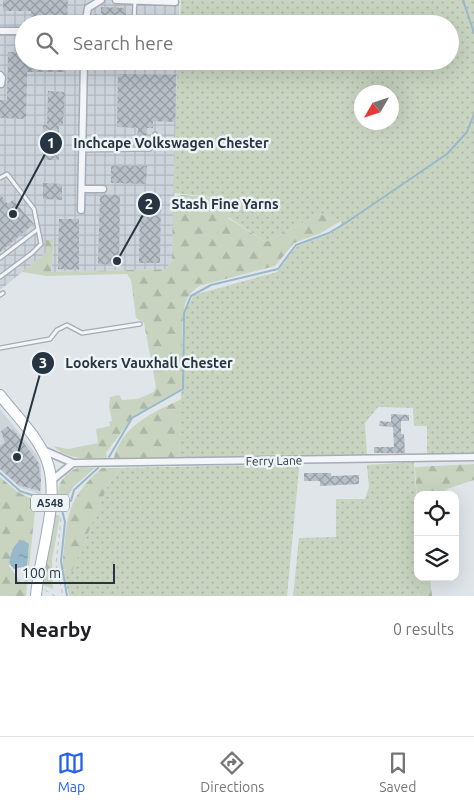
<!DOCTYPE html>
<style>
:root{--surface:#fff;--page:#f2f2f2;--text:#202124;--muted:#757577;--line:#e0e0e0;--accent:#2563eb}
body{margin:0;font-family:Ubuntu,sans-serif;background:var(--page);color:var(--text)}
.controls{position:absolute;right:15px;bottom:15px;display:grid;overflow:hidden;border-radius:10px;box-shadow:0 5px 20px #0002}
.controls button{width:45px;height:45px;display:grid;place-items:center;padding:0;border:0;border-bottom:1px solid var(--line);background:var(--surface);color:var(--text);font:25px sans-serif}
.compass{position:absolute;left:354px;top:85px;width:45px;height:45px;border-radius:50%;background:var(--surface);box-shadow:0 5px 20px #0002;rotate:231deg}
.scale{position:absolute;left:15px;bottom:12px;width:100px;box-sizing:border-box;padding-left:5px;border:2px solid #273442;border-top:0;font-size:14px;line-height:18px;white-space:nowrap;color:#273442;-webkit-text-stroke:4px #eff4f7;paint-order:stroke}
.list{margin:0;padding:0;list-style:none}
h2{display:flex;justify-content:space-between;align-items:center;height:65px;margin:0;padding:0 20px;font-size:21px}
h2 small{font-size:16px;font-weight:400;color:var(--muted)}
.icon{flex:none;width:28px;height:28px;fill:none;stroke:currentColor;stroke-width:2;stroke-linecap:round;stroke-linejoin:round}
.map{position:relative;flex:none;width:474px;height:596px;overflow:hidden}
.search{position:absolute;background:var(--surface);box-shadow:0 5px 20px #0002;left:15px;right:15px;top:15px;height:55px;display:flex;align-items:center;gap:12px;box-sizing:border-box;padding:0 18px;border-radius:28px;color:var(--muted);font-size:19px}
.sheet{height:140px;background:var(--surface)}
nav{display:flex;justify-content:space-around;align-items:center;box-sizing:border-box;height:70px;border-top:1px solid var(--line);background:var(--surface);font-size:14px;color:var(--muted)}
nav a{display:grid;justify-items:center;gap:2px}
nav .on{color:var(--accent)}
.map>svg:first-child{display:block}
.built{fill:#ced4dc}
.industrial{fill:url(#industrial-grid)}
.grass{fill:url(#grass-dots);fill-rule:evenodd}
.forest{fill:url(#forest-firs);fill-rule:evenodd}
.water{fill:url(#water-ripples)}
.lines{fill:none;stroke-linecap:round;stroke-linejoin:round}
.stream{stroke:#98b8cc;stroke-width:2}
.building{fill:url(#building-cross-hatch)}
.lane-casing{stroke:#a5acb4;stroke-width:5.5}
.street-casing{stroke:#a5acb4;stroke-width:9}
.primary-casing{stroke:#9eabb6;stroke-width:12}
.path{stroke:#bec3c9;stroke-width:1;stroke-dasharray:4 4;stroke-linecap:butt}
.lane{stroke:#f3f5f8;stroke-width:3}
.street{stroke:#f3f5f8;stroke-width:6}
.primary{stroke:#fff;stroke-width:10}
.labels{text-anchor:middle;stroke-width:5;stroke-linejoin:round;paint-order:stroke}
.shield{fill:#eff4f7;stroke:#636e78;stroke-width:1}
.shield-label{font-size:11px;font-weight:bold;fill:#273442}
.street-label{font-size:12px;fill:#273442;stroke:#eff4f7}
.leader{fill:none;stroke:#273442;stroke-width:2}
.callout-dot{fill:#273442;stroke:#eff4f7;stroke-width:2}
.mark-label{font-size:15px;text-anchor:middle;font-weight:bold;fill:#fff}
.callout-label{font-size:14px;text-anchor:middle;font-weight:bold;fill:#273442;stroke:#eff4f7;stroke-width:5;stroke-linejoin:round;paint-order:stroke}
</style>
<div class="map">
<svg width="474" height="596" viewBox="0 0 474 596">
<defs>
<pattern id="industrial-grid" width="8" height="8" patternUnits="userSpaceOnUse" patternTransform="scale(1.25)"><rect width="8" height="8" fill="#ced4dc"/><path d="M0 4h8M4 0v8" fill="none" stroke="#b1b7be"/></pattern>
<pattern id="grass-dots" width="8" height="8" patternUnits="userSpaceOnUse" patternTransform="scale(1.25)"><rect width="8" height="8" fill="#c8d4c0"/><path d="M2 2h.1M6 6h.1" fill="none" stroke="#acb7a6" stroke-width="1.8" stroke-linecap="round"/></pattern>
<pattern id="forest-firs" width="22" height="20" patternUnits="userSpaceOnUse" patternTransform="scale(1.25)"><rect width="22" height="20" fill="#c8d4c0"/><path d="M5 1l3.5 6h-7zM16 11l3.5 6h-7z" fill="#acb7a6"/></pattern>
<pattern id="water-ripples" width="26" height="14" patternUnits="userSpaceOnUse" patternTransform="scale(1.25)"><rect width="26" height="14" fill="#98b8cc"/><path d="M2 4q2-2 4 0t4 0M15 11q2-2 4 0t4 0" fill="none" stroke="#7c96a7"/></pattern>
<pattern id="building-cross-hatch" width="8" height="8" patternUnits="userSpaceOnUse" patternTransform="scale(1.25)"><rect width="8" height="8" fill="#b7bfc7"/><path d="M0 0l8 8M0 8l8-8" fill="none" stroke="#959ca3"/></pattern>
</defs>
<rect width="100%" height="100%" fill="#e0e5ea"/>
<path class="built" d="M 0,409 L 36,454 L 41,466 L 41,495 L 19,487 L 0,469 Z"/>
<path class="industrial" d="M 0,0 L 179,0 L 179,24 L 24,24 L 24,61 L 179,61 L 172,260 L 166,269 L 51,272 L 54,239 L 47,240 L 46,253 L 0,290 Z"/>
<path class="grass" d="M 181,0 L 474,0 L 474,453 L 427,455 L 427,426 L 414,426 L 413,408 L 378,407 L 365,423 L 367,456 L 179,458 L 184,313 L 194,295 L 277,272 L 297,246 L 330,234 L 342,225 L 341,221 L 319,214 L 266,242 L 228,217 L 231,199 L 173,193 L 178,61 L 450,61 L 450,24 L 180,24 ZM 362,92 L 392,92 L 392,122 L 362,122 Z
M 414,462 L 418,518 L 418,577 L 422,577 L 422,596 L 293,596 L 299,538 L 336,537 L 336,499 L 365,499 L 369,487 L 367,465 Z
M 296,464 L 299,469 L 287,596 L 69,596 L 63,570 L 72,570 L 109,483 L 121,468 Z"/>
<path class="forest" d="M 181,195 L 232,199 L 228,218 L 266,242 L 319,214 L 341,221 L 321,233 L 294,243 L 275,266 L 199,286 C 194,290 188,295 186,301 C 179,323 184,364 183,389 L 132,418 L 106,453 L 107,458 C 87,459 68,460 53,446 L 68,449 L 98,443 L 96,429 L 110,426 L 109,422 L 112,421 L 109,407 L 110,397 L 119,395 L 122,400 L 137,399 L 154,392 L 156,387 L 144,323 L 136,318 L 131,280 L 127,274 L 46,276 L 22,272 L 46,253 L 46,240 L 54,239 L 51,272 L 166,269 L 172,260 L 173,197 Z
M 182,399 L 179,458 L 114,458 C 121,426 155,411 182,399 Z
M 474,464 L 474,480 L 447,489 L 439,495 L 418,495 L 418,517 L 415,467 Z
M 95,468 L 74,486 L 65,501 C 50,494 63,474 75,469 C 80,467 89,468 95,468 Z
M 102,468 L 121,468 L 109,483 L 72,571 L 62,569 C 67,523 63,501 102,468 Z
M 0,477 L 18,492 L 36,501 L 26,596 L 0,596 ZM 29,544 L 25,584 L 22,584 L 9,566 L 11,551 Z
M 54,514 L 60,516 L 52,560 L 53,589 L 43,585 Z
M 422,577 L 430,577 L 432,596 L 422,596 Z"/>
<path class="water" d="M 23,540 L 29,544 L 27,566 L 14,569 L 9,563 C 11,553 12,544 23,540 Z"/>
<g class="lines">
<path class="stream" d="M 463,0 L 474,33
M 109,457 L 132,418 L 183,389 L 184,313 L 191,296 L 211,285 L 278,269 L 296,245 L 329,233 L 347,222 L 447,154 L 467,132 L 474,114
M 0,473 L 20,491 L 41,498
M 71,501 L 74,490 L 98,468
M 58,507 L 62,510 L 65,522 L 61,561 L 67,596"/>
</g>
<path class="building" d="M 3,0 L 68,0 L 67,20 L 31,21 L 31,11 L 3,11 Z
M 101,7 L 126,8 L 126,24 L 101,24 Z
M 8,52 L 24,52 L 24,61 L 65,61 L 65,72 L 27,72 L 26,119 L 0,118 L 0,100 L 7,100 Z
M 118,74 L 176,75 L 175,122 L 153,121 L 153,128 L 147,128 L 146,140 L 137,140 L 138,128 L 117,127 Z
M 48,91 L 65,92 L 63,125 L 59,125 L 59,160 L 42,160 L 43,125 L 47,125 Z
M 111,166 L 147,166 L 146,184 L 111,183 Z
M 43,183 L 62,184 L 62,200 L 43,199 Z
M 0,194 L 8,204 L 13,200 L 34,224 L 0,252 Z
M 100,195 L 120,195 L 119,265 L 98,264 Z
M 140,195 L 161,195 L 160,263 L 139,263 Z
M 59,219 L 79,219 L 79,270 L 58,269 Z
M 391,414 L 409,415 L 409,421 L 401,421 L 401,434 L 404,434 L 405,453 L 374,453 L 374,447 L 394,447 L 393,427 L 379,426 L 380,421 L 391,422 Z
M 8,426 L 11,430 L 13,429 L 38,462 L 41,480 L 40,491 L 18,485 L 0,469 L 0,446 L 5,443 L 1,431 Z
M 304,473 L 331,473 L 331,476 L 359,475 L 359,484 L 320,486 L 320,481 L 304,481 Z"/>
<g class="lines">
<g class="lane-casing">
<path id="lane" d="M 134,22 L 170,20
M 134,22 L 135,1
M 96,24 L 96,17
M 84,63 L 130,61
M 83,150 L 150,149 L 155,143 L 155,134
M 0,178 L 7,174 L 34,209 L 41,244 L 32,253 L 0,277
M 0,258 L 38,229
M 0,295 L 3,293
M 0,348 L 50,339 L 57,330 L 67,325 L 82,333 L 140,324"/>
</g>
<g class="street-casing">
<path id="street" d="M 116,0 L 175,2
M 85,24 L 88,8 L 101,0
M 0,31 L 24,31
M 0,75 L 2,78 L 1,84
M 82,189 L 103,189
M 81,210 L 84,61
M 43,450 L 73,463
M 51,481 L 73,463 L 474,457"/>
</g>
<g class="primary-casing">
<path id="primary" d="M 0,395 C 16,416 40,438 48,464 C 60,502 39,556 36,596"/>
</g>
<path class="path" d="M 61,518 L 56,564 L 63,596
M 45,590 L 55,596"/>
<use href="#lane" class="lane"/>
<use href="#street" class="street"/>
<use href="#primary" class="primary"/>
</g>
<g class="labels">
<rect class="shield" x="31" y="494.5" width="38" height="17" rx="4"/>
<g class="shield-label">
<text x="50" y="507">A548</text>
</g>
<g class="street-label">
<text transform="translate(274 461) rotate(-1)" y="4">Ferry Lane</text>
</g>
</g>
<path class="leader" d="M13 214L51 143M117 261L149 204M17 457L43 363"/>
<g class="callout-dot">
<circle cx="13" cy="214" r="5"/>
<circle cx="117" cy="261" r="5"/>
<circle cx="17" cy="457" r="5"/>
<circle cx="51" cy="143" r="12"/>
<circle cx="149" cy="204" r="12"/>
<circle cx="43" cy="363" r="12"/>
</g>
<g class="mark-label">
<text x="51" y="148">1</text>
<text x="149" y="209">2</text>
<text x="43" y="368">3</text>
</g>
<g class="callout-label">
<text x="171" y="148">Inchcape Volkswagen Chester</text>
<text x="225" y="209">Stash Fine Yarns</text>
<text x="149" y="368">Lookers Vauxhall Chester</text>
</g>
</svg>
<div class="controls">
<button><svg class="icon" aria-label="locate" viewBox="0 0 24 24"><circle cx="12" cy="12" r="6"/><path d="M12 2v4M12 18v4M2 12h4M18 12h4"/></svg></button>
<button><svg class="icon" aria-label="layers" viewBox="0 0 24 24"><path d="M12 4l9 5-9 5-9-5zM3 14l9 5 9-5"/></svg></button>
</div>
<svg class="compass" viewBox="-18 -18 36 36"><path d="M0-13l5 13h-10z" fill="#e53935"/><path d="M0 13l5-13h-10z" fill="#757577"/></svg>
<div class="scale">100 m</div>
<div class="search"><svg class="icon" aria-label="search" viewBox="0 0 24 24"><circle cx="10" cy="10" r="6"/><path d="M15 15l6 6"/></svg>Search here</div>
</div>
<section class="sheet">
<h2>Nearby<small>0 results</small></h2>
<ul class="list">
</ul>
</section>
<nav>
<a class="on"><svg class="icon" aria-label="map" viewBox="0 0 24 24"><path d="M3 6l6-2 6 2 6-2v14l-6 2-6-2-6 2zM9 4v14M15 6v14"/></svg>Map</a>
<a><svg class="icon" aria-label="directions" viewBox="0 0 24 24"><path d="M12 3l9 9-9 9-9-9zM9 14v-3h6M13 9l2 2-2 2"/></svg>Directions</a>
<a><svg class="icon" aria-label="saved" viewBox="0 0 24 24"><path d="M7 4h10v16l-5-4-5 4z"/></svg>Saved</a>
</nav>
